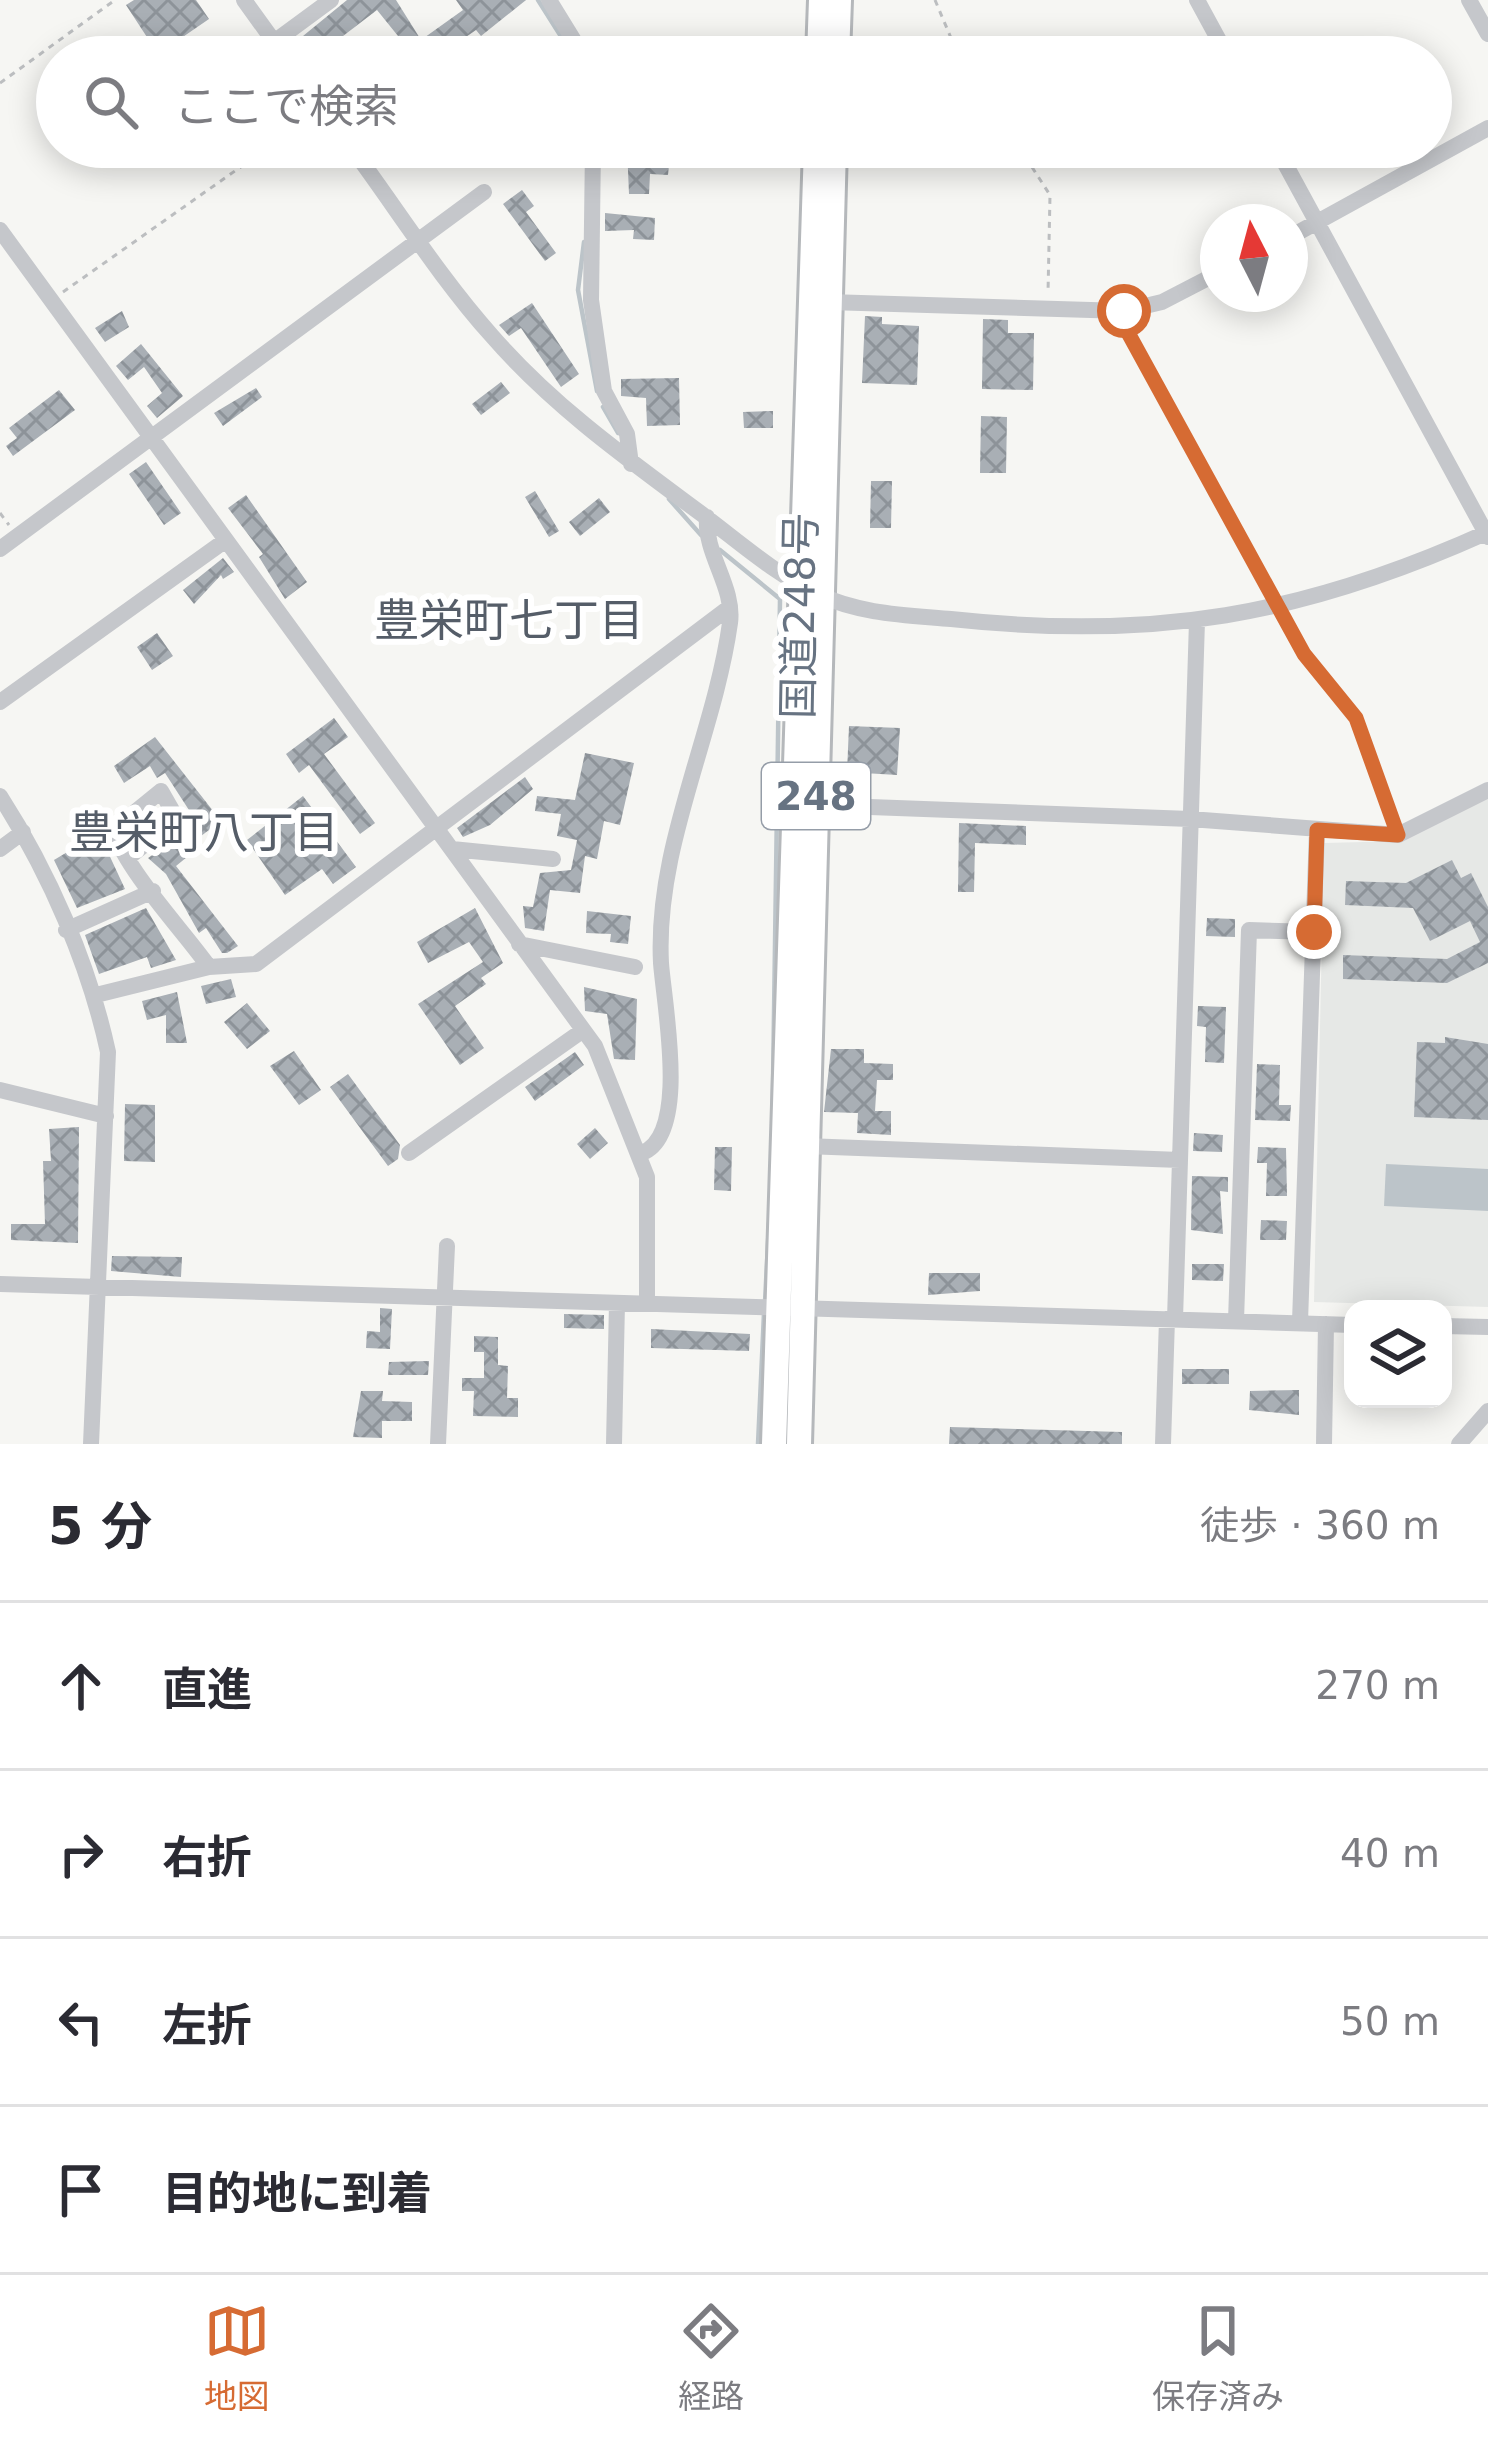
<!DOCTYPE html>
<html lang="ja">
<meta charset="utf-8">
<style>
:root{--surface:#fff;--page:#f7f7f7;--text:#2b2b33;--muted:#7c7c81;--line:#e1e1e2;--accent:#d66b33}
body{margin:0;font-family:"DejaVu Sans","Noto Sans JP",sans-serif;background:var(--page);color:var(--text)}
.controls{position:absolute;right:36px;bottom:36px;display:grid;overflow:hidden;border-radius:24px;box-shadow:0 6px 30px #0003}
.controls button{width:108px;height:108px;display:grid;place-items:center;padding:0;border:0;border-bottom:3px solid var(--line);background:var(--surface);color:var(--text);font:60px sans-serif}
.compass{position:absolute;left:1200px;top:204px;width:108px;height:108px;border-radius:50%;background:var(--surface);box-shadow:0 6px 30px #0003;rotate:354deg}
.stop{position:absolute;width:36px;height:36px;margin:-27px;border:9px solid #d66b33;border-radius:50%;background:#fff}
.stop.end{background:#d66b33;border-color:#fff;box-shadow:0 3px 12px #0008}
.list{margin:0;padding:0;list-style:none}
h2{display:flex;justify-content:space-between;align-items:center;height:156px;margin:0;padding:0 48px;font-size:51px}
h2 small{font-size:39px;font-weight:400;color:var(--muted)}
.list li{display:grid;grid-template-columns:78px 1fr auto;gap:36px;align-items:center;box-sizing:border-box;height:168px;padding:0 48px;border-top:3px solid var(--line)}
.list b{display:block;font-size:45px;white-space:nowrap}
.list em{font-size:39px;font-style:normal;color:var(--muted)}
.icon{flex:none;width:66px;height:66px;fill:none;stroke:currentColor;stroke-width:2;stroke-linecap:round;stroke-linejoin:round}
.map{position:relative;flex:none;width:1488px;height:1444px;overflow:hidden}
.search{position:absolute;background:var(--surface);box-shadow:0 6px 30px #0003;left:36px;right:36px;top:36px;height:132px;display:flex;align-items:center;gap:30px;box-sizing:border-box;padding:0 42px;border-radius:66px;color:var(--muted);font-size:45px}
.sheet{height:828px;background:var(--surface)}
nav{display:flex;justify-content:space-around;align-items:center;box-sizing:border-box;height:168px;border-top:3px solid var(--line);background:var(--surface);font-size:33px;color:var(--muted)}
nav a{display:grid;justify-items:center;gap:6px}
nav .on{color:var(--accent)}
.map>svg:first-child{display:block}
.built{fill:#e6e8e6}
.water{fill:#bcc4c9}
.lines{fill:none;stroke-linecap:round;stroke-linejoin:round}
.stream{stroke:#bcc4c9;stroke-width:4.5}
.building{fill:url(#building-cross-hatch)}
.highway-casing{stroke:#b5b8bb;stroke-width:30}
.path{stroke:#bcbec0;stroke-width:3;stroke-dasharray:6 6;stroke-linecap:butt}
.minor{stroke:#c5c7cb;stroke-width:16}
.highway{stroke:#fff;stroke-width:24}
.route{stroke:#d66b33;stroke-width:15}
.labels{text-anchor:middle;stroke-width:12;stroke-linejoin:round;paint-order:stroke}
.shield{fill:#fff;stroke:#959da8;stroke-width:3}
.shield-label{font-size:39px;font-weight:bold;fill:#677382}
.street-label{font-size:42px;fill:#677382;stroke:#fff}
.neighbourhood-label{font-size:45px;fill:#555d68;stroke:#fff}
</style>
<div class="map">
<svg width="1488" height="1444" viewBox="0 0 1488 1444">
<defs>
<pattern id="building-cross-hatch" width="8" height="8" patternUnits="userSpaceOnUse" patternTransform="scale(3)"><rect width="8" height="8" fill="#a9afb5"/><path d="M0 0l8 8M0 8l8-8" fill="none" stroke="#8d9399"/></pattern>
</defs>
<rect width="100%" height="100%" fill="#f6f6f3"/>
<path class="built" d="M 1488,799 L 1488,1307 L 1314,1302 L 1324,843 L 1404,841 Z"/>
<path class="water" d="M 1386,1164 L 1488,1169 L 1488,1211 L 1384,1206 Z"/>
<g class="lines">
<path class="stream" d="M 538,0 L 574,57
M 584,242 L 578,290 L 597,391
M 603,407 L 618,433
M 669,499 L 701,535
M 720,550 L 780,599 L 772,1152
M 765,1302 L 769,1223
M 758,1444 L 764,1313"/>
</g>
<path class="building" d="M 134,0 L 196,0 L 209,19 L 158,54 L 126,5 Z
M 347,0 L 396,0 L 421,40 L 463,10 L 456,0 L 526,0 L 481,36 L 476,30 L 437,57 L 415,57 L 377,10 L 330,46 L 338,57 L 298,57 L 292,45 Z
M 751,40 L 778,40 L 777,57 L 750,57 Z
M 627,147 L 729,147 L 729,162 L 669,165 L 668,175 L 650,174 L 649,194 L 629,194 Z
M 522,190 L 534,206 L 526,212 L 556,253 L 545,261 L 503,204 Z
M 605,213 L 655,218 L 654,240 L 633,239 L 634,230 L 605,231 Z
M 532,303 L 579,374 L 561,387 L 521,328 L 509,336 L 499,325 Z
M 122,311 L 129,327 L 105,342 L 95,328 Z
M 865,316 L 882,317 L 882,324 L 919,326 L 917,385 L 862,383 Z
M 983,319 L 1008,320 L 1008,333 L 1034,333 L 1033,390 L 982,389 Z
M 141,344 L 183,396 L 157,418 L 147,406 L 162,393 L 144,367 L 128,380 L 116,366 Z
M 679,378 L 680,425 L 647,426 L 646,398 L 621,396 L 621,379 Z
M 501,382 L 510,393 L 481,415 L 472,404 Z
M 256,388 L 262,397 L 223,426 L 214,413 Z
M 59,390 L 75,410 L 13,456 L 6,446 L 17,438 L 9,428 Z
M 773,411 L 773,428 L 744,428 L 743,412 Z
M 981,416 L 1007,417 L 1006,473 L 980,473 Z
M 146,462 L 181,513 L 164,525 L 129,474 Z
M 871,481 L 892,481 L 891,528 L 870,528 Z
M 535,491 L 559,531 L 549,537 L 525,497 Z
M 246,495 L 307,582 L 285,599 L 259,557 L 263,554 L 228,508 Z
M 599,498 L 610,512 L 580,536 L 569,522 Z
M 223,558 L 234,572 L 223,579 L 221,575 L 194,604 L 183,590 Z
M 157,633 L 173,656 L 152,670 L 137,647 Z
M 334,718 L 348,737 L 324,754 L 375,823 L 360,834 L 309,765 L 299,773 L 286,754 Z
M 849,726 L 900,728 L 897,775 L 847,772 Z
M 155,737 L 221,821 L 193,842 L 198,848 L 176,866 L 238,946 L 227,953 L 222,953 L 206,928 L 199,933 L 166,874 L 148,858 L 198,824 L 165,773 L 157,778 L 150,766 L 124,783 L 114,766 Z
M 585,753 L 634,763 L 620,825 L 604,821 L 597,859 L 585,856 L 580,893 L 550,890 L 544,931 L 525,928 L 523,906 L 533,907 L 540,873 L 571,870 L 577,840 L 557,836 L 561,814 L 535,811 L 537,796 L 575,800 Z
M 525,777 L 533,789 L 490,825 L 463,837 L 457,828 Z
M 303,796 L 356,867 L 333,884 L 322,869 L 285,895 L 247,840 Z
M 959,823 L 1026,826 L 1026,845 L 975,843 L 974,892 L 958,892 Z
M 99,833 L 125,889 L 77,908 L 54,860 Z
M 1452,860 L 1461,878 L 1471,873 L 1488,907 L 1488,963 L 1447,983 L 1343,979 L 1343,955 L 1447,959 L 1480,942 L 1470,921 L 1430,941 L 1413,908 L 1345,905 L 1346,881 L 1406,883 Z
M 146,908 L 176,960 L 151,968 L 147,957 L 99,974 L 85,935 Z
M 475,908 L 503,963 L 481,978 L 486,984 L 455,1006 L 484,1048 L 460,1065 L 418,1004 L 483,962 L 469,942 L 428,963 L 417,942 Z
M 587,911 L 631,916 L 628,944 L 610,942 L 611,934 L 586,933 Z
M 1207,918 L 1235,919 L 1235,937 L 1206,936 Z
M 231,979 L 236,997 L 206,1004 L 201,986 Z
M 584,987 L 637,999 L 635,1060 L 614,1059 L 607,1014 L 585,1011 Z
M 177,992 L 187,1043 L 166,1043 L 166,1015 L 147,1020 L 142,1001 Z
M 247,1003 L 270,1031 L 247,1049 L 224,1022 Z
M 1198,1006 L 1226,1007 L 1224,1063 L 1205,1062 L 1206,1027 L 1197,1026 Z
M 1445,1037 L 1488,1044 L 1488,1120 L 1414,1117 L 1417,1042 L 1445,1043 Z
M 831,1049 L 864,1049 L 864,1063 L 893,1064 L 893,1080 L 877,1080 L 875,1111 L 891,1111 L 891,1135 L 857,1133 L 858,1113 L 824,1112 Z
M 294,1051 L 321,1090 L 299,1105 L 270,1066 Z
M 575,1052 L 584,1065 L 535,1101 L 525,1087 Z
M 1257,1064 L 1280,1065 L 1279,1105 L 1291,1105 L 1290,1121 L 1255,1120 Z
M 348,1074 L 400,1145 L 398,1159 L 388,1166 L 330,1087 Z
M 125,1104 L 155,1105 L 155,1162 L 124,1161 Z
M 79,1127 L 78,1243 L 11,1240 L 11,1224 L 45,1224 L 43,1161 L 51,1161 L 49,1129 Z
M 595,1128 L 608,1143 L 590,1159 L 577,1144 Z
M 1194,1133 L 1223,1135 L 1222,1152 L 1193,1151 Z
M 715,1147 L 732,1147 L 731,1191 L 714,1190 Z
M 1258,1147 L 1286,1148 L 1287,1196 L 1266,1196 L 1267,1163 L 1257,1163 Z
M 1192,1176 L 1228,1177 L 1228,1192 L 1220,1191 L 1223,1234 L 1191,1230 Z
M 1261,1220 L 1287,1221 L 1286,1240 L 1260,1240 Z
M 112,1256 L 182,1257 L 181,1277 L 111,1271 Z
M 1192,1264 L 1224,1264 L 1223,1281 L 1192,1280 Z
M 929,1273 L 980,1273 L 980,1291 L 928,1295 Z
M 380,1308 L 392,1309 L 390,1349 L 366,1348 L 367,1331 L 380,1332 Z
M 564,1314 L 604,1315 L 604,1329 L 564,1328 Z
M 651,1329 L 750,1334 L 749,1351 L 651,1348 Z
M 474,1336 L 498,1337 L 498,1365 L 508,1366 L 507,1398 L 518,1398 L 518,1417 L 473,1416 L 474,1391 L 462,1391 L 462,1378 L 484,1378 L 484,1352 L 474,1352 Z
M 429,1361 L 428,1375 L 388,1375 L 389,1362 Z
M 1182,1369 L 1229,1369 L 1229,1384 L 1182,1384 Z
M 1299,1390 L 1299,1415 L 1249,1410 L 1250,1391 Z
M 361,1391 L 383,1391 L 382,1401 L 412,1402 L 412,1421 L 382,1421 L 382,1438 L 353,1437 Z
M 950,1427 L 1122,1432 L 1122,1444 L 949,1444 Z"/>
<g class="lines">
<g class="highway-casing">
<path id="highway" d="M 819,57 L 821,0
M 837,57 L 839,0
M 774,1444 L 816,147
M 799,1444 L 834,147"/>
</g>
<path class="path" d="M 935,0 L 959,57
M 0,83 L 115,0
M 1019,147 L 1050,195 L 1048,293
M 63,292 L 269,147
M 1126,324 L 1269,591
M 0,513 L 9,525
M 1285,620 L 1304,654 L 1356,718 L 1394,820"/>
<path class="minor" d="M 244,0 L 285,57
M 549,0 L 584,57
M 1197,0 L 1228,57
M 1469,0 L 1488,34
M 274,42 L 331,0
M 351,147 C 397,209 440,278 492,336 C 552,405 626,458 699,512 C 737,540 774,574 818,594 C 859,614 906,615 951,619 C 1154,641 1302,616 1488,532
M 593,147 L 591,300 L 604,391 L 627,434 L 631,464
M 1276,147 L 1488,537
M 0,230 L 595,1046 L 647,1177 L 647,1303
M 1290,237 L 1488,128
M 828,302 L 1124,311 L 1162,302 L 1218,273
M 0,549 L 484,192
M 0,702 L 226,540
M 0,796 C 49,872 89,964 108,1052 L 91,1444
M 816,805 L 1190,819 L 1398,835 L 1488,790
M 0,849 L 23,832
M 452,849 L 553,859
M 129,857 L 177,819 L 161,791 L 113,830 C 129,874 181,928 209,967
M 66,930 L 153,891
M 519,944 L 635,967
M 96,995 L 209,967 L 256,964 L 730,607
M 0,1090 L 106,1116
M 805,1146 L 1180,1160
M 409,1153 L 582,1031
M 642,1153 C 690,1135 664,1005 661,963 C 655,847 714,737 730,623 C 735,587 704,554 707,517
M 0,1284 L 1353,1325
M 1175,1319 L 1197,621
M 1236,1321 L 1249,930 L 1314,932
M 1300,1322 L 1317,830
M 1443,1326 L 1488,1327
M 438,1444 L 447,1246
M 614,1444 L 617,1303
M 1163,1444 L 1167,1319
M 1324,1444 L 1326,1324
M 1459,1444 L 1488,1411"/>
<use href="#highway" class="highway"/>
</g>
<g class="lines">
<path class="route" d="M 1124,311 L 1126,329 L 1304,654 L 1356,718 L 1398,835 L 1317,830 L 1314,932"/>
</g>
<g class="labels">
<rect class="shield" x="762" y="763" width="108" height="66" rx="9"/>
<g class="shield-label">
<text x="816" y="810">248</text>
</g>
<g class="street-label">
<text transform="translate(799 616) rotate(-89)" y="15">国道248号</text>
</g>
<g class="neighbourhood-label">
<text x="509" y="636">豊栄町七丁目</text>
<text x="204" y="848">豊栄町八丁目</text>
</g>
</g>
</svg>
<div class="controls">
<button><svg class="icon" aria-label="layers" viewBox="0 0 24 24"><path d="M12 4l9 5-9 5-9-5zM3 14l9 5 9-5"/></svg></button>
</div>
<svg class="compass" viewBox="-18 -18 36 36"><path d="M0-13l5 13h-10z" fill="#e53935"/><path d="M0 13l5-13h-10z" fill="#7c7c81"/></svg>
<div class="stop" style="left:1124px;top:311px"></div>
<div class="stop end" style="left:1314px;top:932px"></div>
<div class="search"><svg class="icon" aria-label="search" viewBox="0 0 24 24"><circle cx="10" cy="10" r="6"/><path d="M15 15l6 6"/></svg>ここで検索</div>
</div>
<section class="sheet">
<h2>5 分<small>徒歩 · 360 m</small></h2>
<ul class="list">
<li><svg class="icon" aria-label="ahead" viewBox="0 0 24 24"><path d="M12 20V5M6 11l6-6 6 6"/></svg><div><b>直進</b></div><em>270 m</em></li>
<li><svg class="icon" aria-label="right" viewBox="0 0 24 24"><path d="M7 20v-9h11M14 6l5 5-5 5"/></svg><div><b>右折</b></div><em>40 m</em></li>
<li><svg class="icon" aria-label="left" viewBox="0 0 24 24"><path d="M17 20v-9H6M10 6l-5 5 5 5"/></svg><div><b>左折</b></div><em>50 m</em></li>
<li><svg class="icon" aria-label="arrive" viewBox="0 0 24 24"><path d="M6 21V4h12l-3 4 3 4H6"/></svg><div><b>目的地に到着</b></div></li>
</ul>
</section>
<nav>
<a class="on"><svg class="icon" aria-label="map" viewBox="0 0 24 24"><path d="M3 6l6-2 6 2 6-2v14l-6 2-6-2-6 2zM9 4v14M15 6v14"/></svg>地図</a>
<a><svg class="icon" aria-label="directions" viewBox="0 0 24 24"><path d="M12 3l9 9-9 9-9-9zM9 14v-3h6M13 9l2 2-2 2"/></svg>経路</a>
<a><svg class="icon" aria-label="saved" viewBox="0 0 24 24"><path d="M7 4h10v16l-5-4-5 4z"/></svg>保存済み</a>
</nav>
